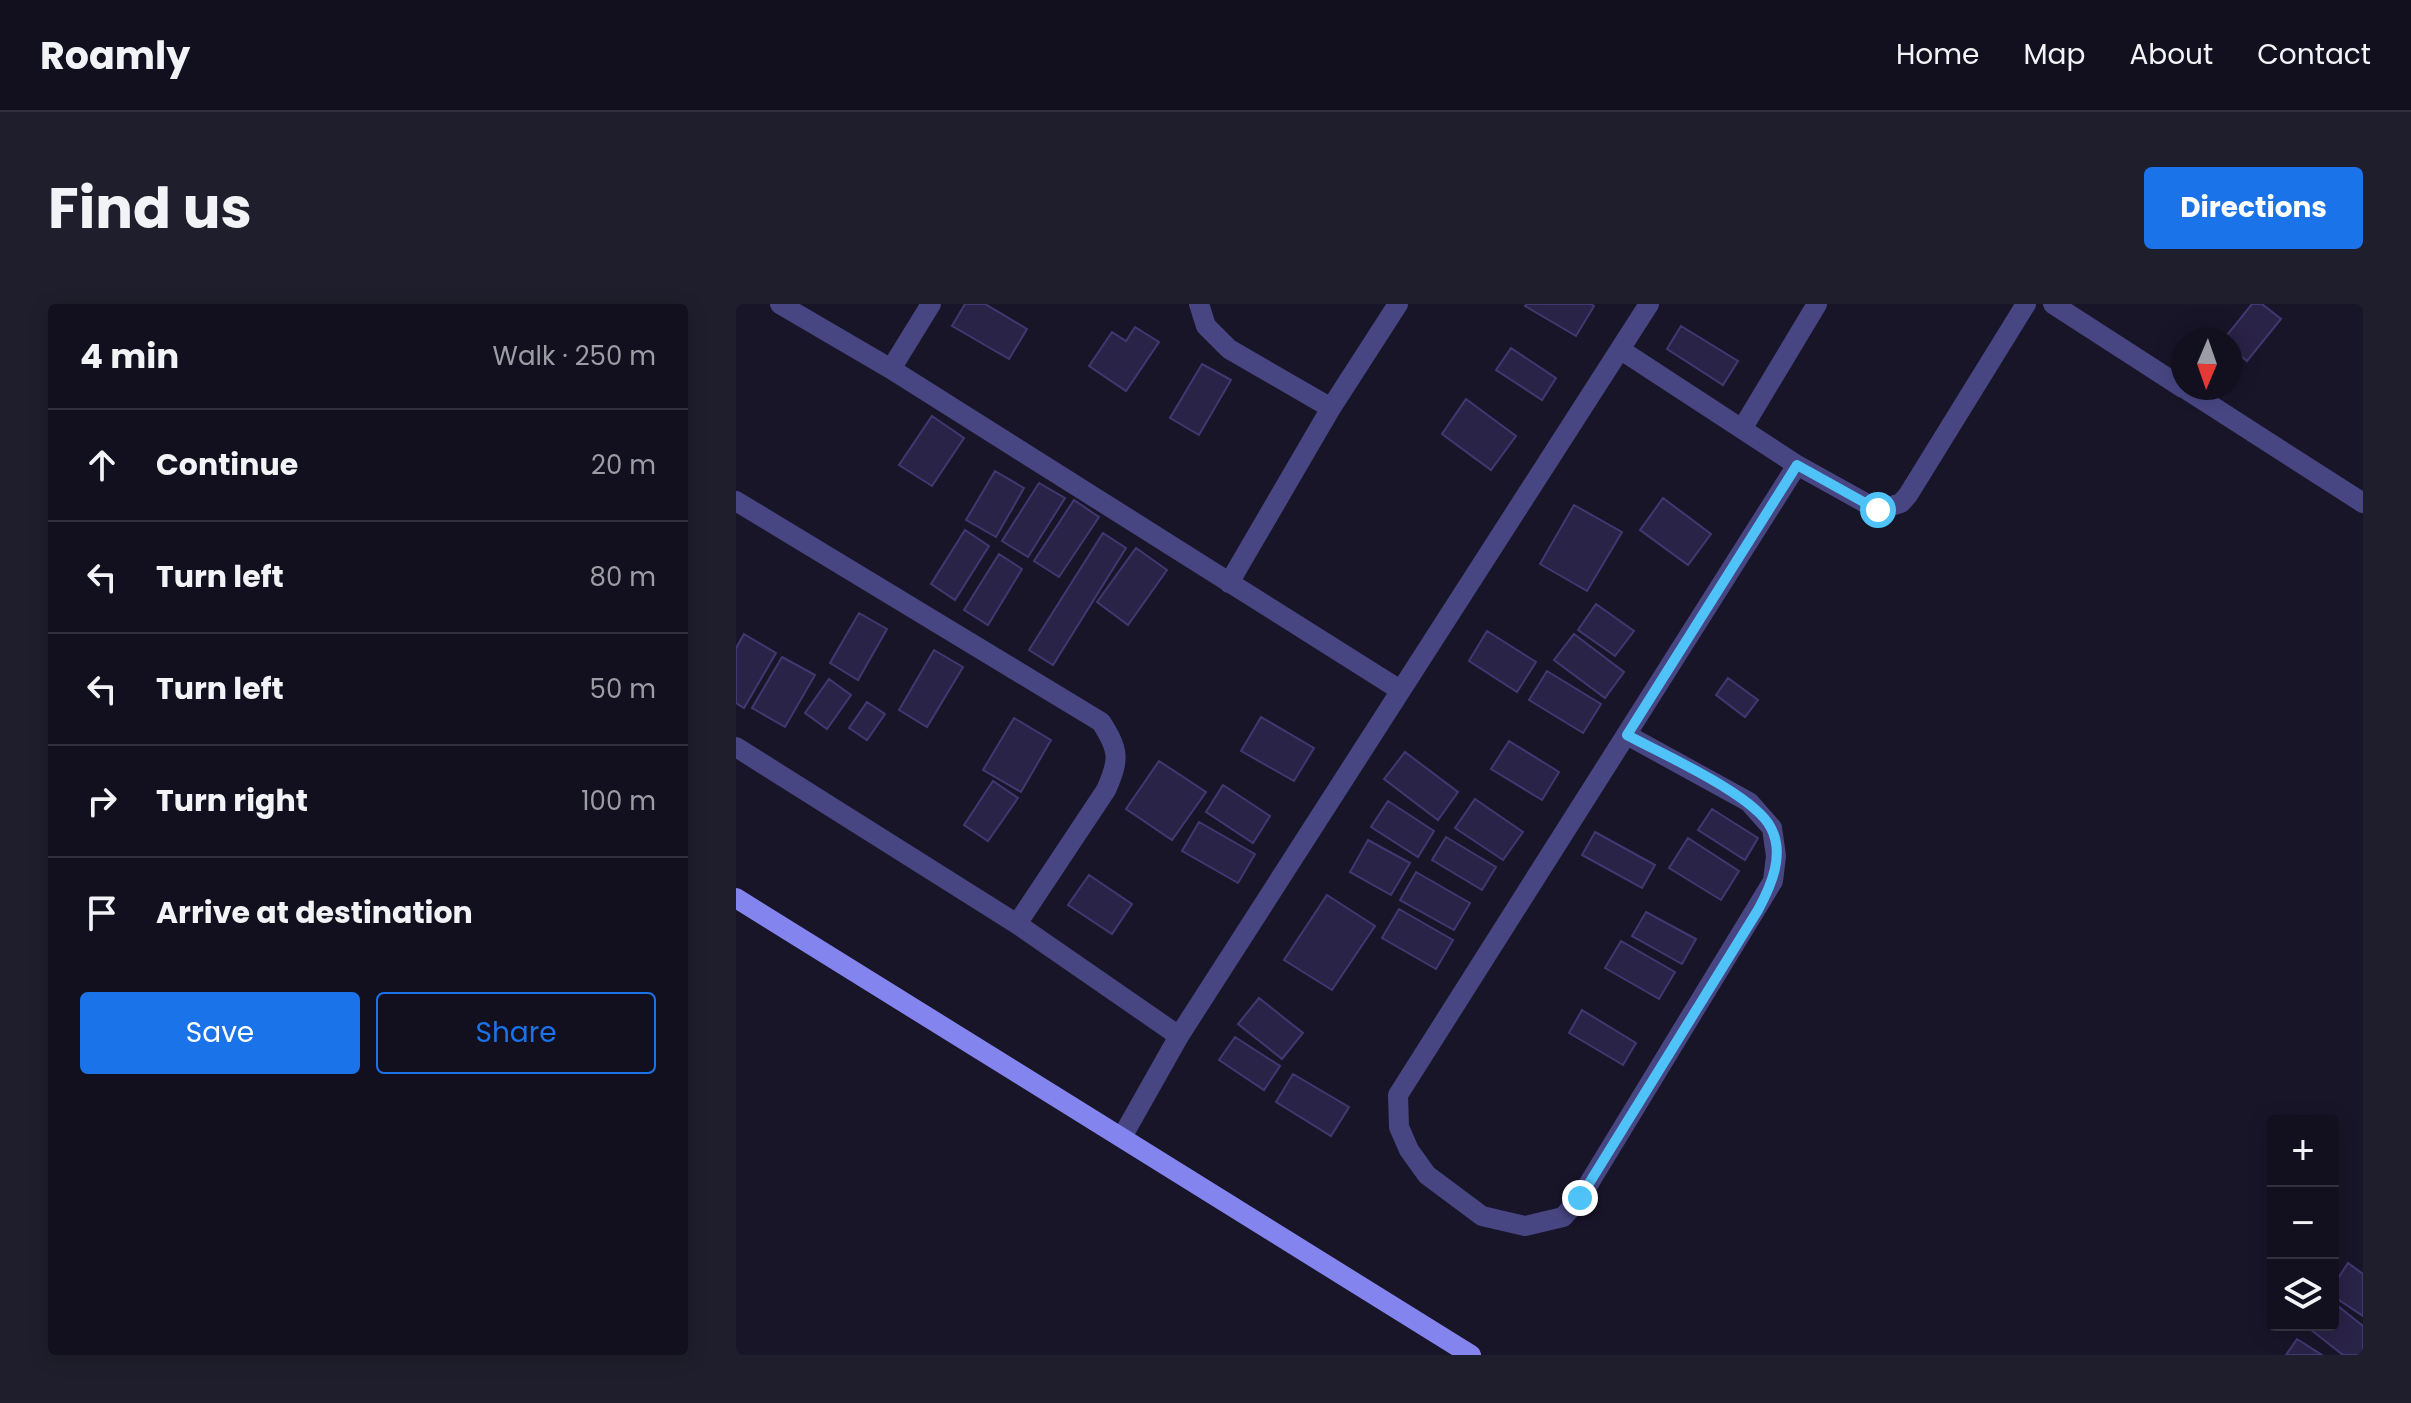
<!DOCTYPE html>
<meta charset="utf-8">
<style>
:root{--surface:#12101f;--page:#1f1e2c;--text:#f1f3f6;--muted:#9c9da4;--line:#31303d;--accent:#1a73e8}
body{margin:0;font-family:Poppins,sans-serif;background:var(--page);color:var(--text)}
.controls{position:absolute;right:24px;bottom:24px;display:grid;overflow:hidden;border-radius:8px;box-shadow:0 4px 20px #0003}
.controls button{width:72px;height:72px;display:grid;place-items:center;padding:0;border:0;border-bottom:2px solid var(--line);background:var(--surface);color:var(--text);font:40px sans-serif}
.compass{position:absolute;left:1435px;top:24px;width:72px;height:72px;border-radius:50%;background:var(--surface);box-shadow:0 4px 20px #0003;rotate:182deg}
.stop{position:absolute;width:24px;height:24px;margin:-18px;border:6px solid #4fc3f7;border-radius:50%;background:#fff}
.stop.end{background:#4fc3f7;border-color:#fff;box-shadow:0 2px 8px #0008}
.list{margin:0;padding:0;list-style:none}
h2{display:flex;justify-content:space-between;align-items:center;height:104px;margin:0;padding:0 32px;font-size:34px}
h2 small{font-size:26px;font-weight:400;color:var(--muted)}
.list li{display:grid;grid-template-columns:52px 1fr auto;gap:24px;align-items:center;box-sizing:border-box;height:112px;padding:0 32px;border-top:2px solid var(--line)}
.list b{display:block;font-size:30px;white-space:nowrap}
.list em{font-size:26px;font-style:normal;color:var(--muted)}
.actions{display:flex;gap:16px;padding:24px 32px}
.actions a{flex:1;padding:18px 0;border:2px solid var(--accent);border-radius:8px;text-align:center;font-size:28px;color:var(--accent)}
.actions .main{background:var(--accent);color:#fff}
.icon{flex:none;width:44px;height:44px;fill:none;stroke:currentColor;stroke-width:2;stroke-linecap:round;stroke-linejoin:round}
.map{position:relative;flex:none;width:1627px;height:1051px;overflow:hidden;border-radius:8px}
header{display:flex;align-items:center;gap:48px;box-sizing:border-box;height:112px;padding:0 40px;background:var(--surface);border-bottom:2px solid var(--line)}
header strong{font-size:38px}
nav{display:flex;gap:44px;margin-inline-start:auto;font-size:28px}
.intro{display:flex;align-items:center;justify-content:space-between;box-sizing:border-box;height:192px;padding:0 48px}
h1{margin:0;font-size:56px}
.button{padding:20px 36px;border-radius:8px;background:var(--accent);color:#fff;font-size:28px;font-weight:700}
main{display:flex;gap:48px;padding:0 48px}
aside{flex:1;background:var(--surface);border-radius:8px;box-shadow:0 4px 20px #0003}
.map>svg:first-child{display:block}
.building{fill:#2a2348;stroke:#423871;stroke-width:2}
.lines{fill:none;stroke-linecap:round;stroke-linejoin:round}
.street{stroke:#474682;stroke-width:20}
.secondary{stroke:#8484ef;stroke-width:20}
.route{stroke:#4fc3f7;stroke-width:10}
</style>
<header>
<strong>Roamly</strong>
<nav><a>Home</a><a>Map</a><a>About</a><a>Contact</a></nav>
</header>
<div class="intro"><h1>Find us</h1><a class="button">Directions</a></div>
<main>
<aside>
<h2>4 min<small>Walk · 250 m</small></h2>
<ul class="list">
<li><svg class="icon" aria-label="ahead" viewBox="0 0 24 24"><path d="M12 20V5M6 11l6-6 6 6"/></svg><div><b>Continue</b></div><em>20 m</em></li>
<li><svg class="icon" aria-label="left" viewBox="0 0 24 24"><path d="M17 20v-9H6M10 6l-5 5 5 5"/></svg><div><b>Turn left</b></div><em>80 m</em></li>
<li><svg class="icon" aria-label="left" viewBox="0 0 24 24"><path d="M17 20v-9H6M10 6l-5 5 5 5"/></svg><div><b>Turn left</b></div><em>50 m</em></li>
<li><svg class="icon" aria-label="right" viewBox="0 0 24 24"><path d="M7 20v-9h11M14 6l5 5-5 5"/></svg><div><b>Turn right</b></div><em>100 m</em></li>
<li><svg class="icon" aria-label="arrive" viewBox="0 0 24 24"><path d="M6 21V4h12l-3 4 3 4H6"/></svg><div><b>Arrive at destination</b></div></li>
</ul>
<div class="actions"><a class="main">Save</a><a>Share</a></div>
</aside>
<div class="map">
<svg width="1627" height="1051" viewBox="0 0 1627 1051">
<rect width="100%" height="100%" fill="#181529"/>
<path class="building" d="M 229,0 L 249,0 L 291,25 L 273,55 L 216,22 Z
M 791,0 L 855,0 L 858,2 L 840,32 L 789,2 Z
M 1516,0 L 1526,0 L 1545,15 L 1511,57 L 1495,44 L 1495,36 L 1487,36 Z
M 945,22 L 1002,57 L 987,81 L 931,45 Z
M 399,23 L 423,38 L 390,87 L 353,62 L 376,28 L 390,37 Z
M 775,44 L 820,74 L 806,96 L 760,66 Z
M 466,60 L 495,76 L 463,131 L 434,114 Z
M 730,95 L 780,132 L 755,166 L 706,130 Z
M 196,112 L 228,134 L 196,182 L 163,161 Z
M 259,167 L 288,184 L 260,233 L 230,216 Z
M 303,179 L 329,194 L 292,253 L 266,237 Z
M 927,194 L 975,230 L 952,261 L 904,226 Z
M 338,196 L 363,213 L 323,273 L 298,257 Z
M 838,201 L 886,228 L 851,287 L 804,260 Z
M 229,226 L 253,242 L 219,296 L 195,280 Z
M 367,229 L 390,244 L 317,361 L 293,346 Z
M 400,244 L 431,266 L 392,321 L 361,298 Z
M 263,250 L 286,265 L 252,321 L 228,306 Z
M 860,300 L 898,327 L 879,352 L 842,326 Z
M 123,309 L 151,325 L 122,376 L 94,359 Z
M 751,327 L 800,358 L 781,388 L 733,357 Z
M 8,330 L 40,349 L 8,404 L 0,399 L 0,344 Z
M 838,330 L 888,368 L 869,394 L 818,356 Z
M 198,346 L 227,363 L 191,423 L 163,406 Z
M 46,353 L 79,371 L 49,423 L 16,404 Z
M 811,367 L 865,400 L 847,429 L 793,396 Z
M 992,374 L 1022,396 L 1009,413 L 980,391 Z
M 93,375 L 115,391 L 91,425 L 69,409 Z
M 131,398 L 149,410 L 131,436 L 113,424 Z
M 525,413 L 578,444 L 558,477 L 505,447 Z
M 278,414 L 315,436 L 285,488 L 247,466 Z
M 773,437 L 823,468 L 806,496 L 755,465 Z
M 669,448 L 722,488 L 702,516 L 648,475 Z
M 423,457 L 470,488 L 436,536 L 390,505 Z
M 257,477 L 282,494 L 252,537 L 228,521 Z
M 487,481 L 534,512 L 517,539 L 470,508 Z
M 739,495 L 787,528 L 767,556 L 719,524 Z
M 652,497 L 698,527 L 682,553 L 635,523 Z
M 976,505 L 1022,534 L 1009,556 L 962,526 Z
M 463,518 L 519,550 L 502,579 L 446,547 Z
M 859,528 L 919,561 L 906,584 L 846,551 Z
M 710,533 L 760,563 L 746,586 L 696,556 Z
M 952,534 L 1003,567 L 985,596 L 933,564 Z
M 632,536 L 674,559 L 655,591 L 614,568 Z
M 680,568 L 734,599 L 718,626 L 664,596 Z
M 353,571 L 396,600 L 376,630 L 332,601 Z
M 591,591 L 639,622 L 596,686 L 548,656 Z
M 663,605 L 717,636 L 700,665 L 646,634 Z
M 910,608 L 960,635 L 946,660 L 896,632 Z
M 885,637 L 939,668 L 923,695 L 869,664 Z
M 523,694 L 567,729 L 546,755 L 502,720 Z
M 846,706 L 900,739 L 887,761 L 833,729 Z
M 499,733 L 544,762 L 528,786 L 483,756 Z
M 557,770 L 613,803 L 595,832 L 540,798 Z
M 1612,959 L 1627,970 L 1627,1012 L 1597,992 L 1597,982 Z
M 1597,998 L 1627,1022 L 1627,1051 L 1607,1051 L 1570,1022 L 1597,1021 Z
M 1561,1035 L 1586,1051 L 1550,1051 Z"/>
<g class="lines">
<path class="street" d="M 44,0 L 155,65 L 664,386
M 463,0 L 470,22 L 493,45 L 595,104
M 1317,0 L 1447,84
M 885,46 L 1061,161 L 1142,206 L 1165,199 L 1172,191 L 1290,0
M 155,65 L 195,0
M 1448,84 L 1627,199
M 1006,125 L 1081,0
M 0,197 L 365,418 C 383,446 384,455 370,486 L 281,620
M 493,279 L 595,104 L 662,0
M 891,431 L 1013,498 L 1036,524 L 1040,552 L 1037,577 L 844,894 L 827,913 L 789,922 L 746,912 L 691,871 L 673,846 L 663,823 L 662,791 L 1061,161
M 0,443 L 281,620 L 443,732
M 386,833 L 443,732 L 913,0"/>
<path class="secondary" d="M 0,594 L 735,1051"/>
</g>
<g class="lines">
<path class="route" d="M 844,894 L 1022,606 C 1035,582 1049,551 1035,524 C 1019,491 926,450 891,431 L 1061,161 L 1142,206"/>
</g>
</svg>
<div class="controls">
<button>+</button>
<button>−</button>
<button><svg class="icon" aria-label="layers" viewBox="0 0 24 24"><path d="M12 4l9 5-9 5-9-5zM3 14l9 5 9-5"/></svg></button>
</div>
<svg class="compass" viewBox="-18 -18 36 36"><path d="M0-13l5 13h-10z" fill="#e53935"/><path d="M0 13l5-13h-10z" fill="#9c9da4"/></svg>
<div class="stop" style="left:1142px;top:206px"></div>
<div class="stop end" style="left:844px;top:894px"></div>
</div>
</main>
